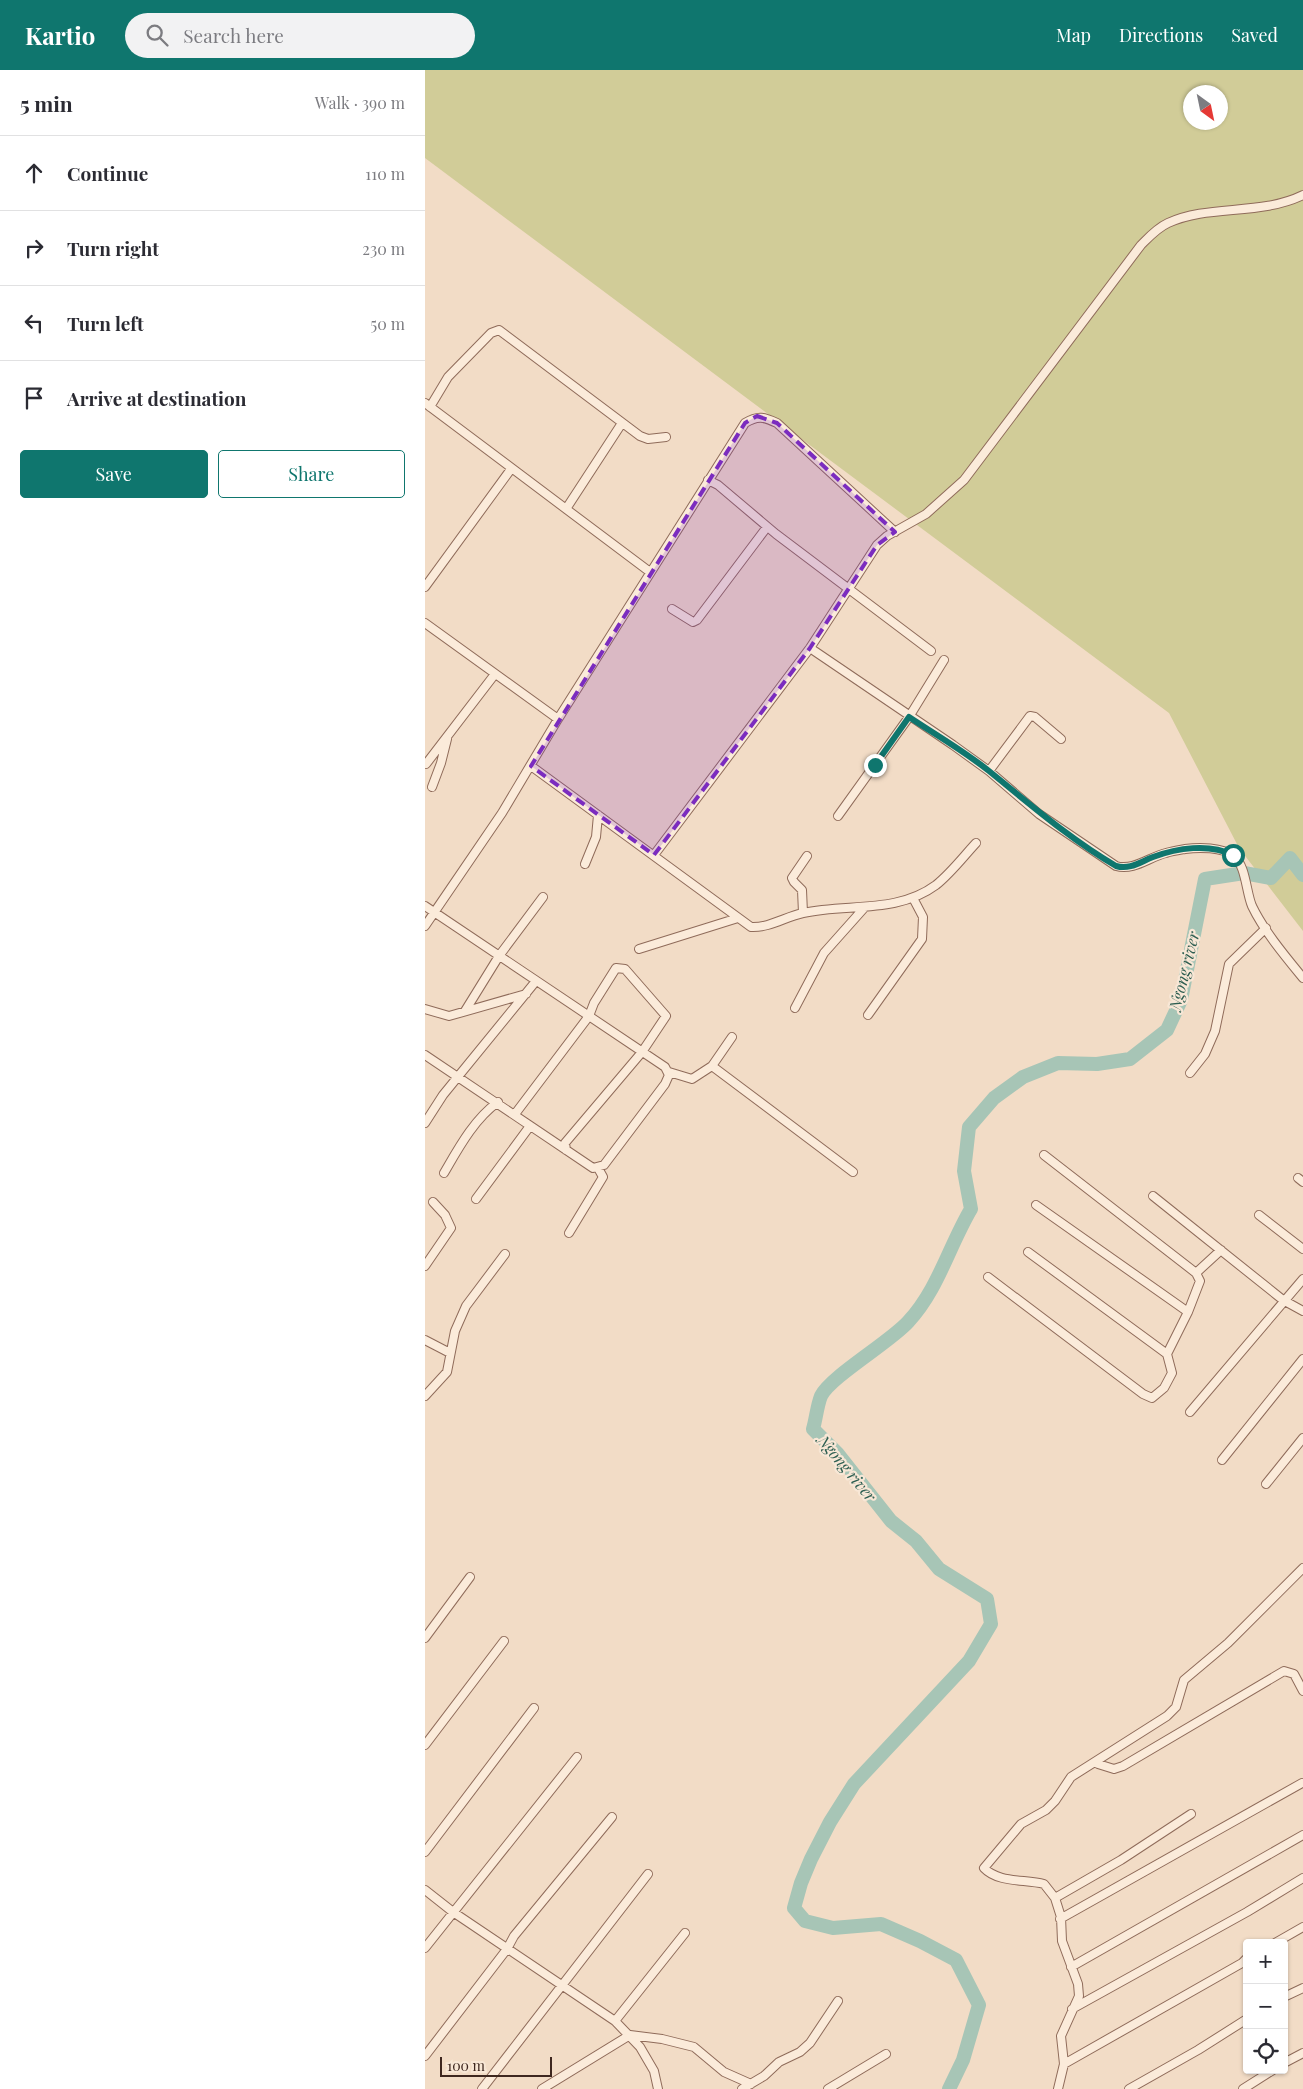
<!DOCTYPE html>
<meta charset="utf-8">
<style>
:root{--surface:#fff;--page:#f2f2f3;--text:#2b2b33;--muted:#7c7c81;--line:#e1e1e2;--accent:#0f766e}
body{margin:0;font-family:"Playfair Display",serif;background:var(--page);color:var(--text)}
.controls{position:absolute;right:15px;bottom:15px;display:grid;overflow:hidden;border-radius:5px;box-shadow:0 1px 4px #0004}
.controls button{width:45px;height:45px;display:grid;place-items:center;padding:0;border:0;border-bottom:1px solid var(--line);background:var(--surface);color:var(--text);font:25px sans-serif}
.compass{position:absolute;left:758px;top:15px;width:45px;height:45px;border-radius:50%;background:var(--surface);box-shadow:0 1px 4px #0004;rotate:147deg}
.scale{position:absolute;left:15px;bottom:12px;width:112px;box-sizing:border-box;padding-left:5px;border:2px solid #3e271f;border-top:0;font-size:14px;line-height:18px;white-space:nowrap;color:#3e271f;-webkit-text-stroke:4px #f8e7d6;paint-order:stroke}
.stop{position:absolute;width:15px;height:15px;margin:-11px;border:4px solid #0f766e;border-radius:50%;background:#fff}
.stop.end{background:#0f766e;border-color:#fff;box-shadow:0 1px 5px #0008}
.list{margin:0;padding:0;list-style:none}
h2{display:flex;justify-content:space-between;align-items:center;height:65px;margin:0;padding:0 20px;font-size:21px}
h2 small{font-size:16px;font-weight:400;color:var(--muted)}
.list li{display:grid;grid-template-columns:32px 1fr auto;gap:15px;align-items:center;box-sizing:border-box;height:75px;padding:0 20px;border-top:1px solid var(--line)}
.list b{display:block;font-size:19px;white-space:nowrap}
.list em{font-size:16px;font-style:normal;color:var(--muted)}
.actions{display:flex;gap:10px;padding:15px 20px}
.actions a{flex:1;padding:11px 0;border:1px solid var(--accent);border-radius:5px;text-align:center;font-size:18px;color:var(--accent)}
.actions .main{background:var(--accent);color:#fff}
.icon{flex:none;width:28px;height:28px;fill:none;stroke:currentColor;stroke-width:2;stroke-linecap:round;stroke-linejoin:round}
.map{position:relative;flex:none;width:878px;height:2019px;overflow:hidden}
header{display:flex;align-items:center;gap:30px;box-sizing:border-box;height:70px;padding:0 25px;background:var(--accent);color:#fff}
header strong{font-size:24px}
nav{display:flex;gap:28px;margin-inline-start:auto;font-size:18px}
.search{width:350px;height:45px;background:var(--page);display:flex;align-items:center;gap:12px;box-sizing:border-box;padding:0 18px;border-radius:28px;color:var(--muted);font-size:19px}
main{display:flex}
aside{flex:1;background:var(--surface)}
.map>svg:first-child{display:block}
.green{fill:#d1cc98;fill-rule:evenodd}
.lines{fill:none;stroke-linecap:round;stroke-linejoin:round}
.river{stroke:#a7c5b6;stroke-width:14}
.minor-casing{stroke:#8f6b5a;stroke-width:10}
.minor{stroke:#fbebda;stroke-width:8}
.route{stroke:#0f766e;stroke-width:6}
.marked{fill:#7b2cbf;fill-opacity:0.2;stroke:#7b2cbf;stroke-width:4;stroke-dasharray:10 6;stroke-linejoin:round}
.labels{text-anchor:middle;stroke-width:4.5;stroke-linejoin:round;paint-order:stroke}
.water-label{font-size:16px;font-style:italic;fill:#2d5e51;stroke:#f8e7d6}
</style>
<header>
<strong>Kartio</strong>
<div class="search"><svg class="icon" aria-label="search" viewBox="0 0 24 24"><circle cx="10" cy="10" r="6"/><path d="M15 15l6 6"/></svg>Search here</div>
<nav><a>Map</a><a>Directions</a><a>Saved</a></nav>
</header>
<main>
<aside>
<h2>5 min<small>Walk · 390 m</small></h2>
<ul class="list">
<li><svg class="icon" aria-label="ahead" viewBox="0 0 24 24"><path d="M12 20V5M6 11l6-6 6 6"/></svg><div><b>Continue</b></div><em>110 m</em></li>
<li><svg class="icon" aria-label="right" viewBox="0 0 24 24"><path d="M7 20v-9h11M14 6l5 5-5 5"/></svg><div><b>Turn right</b></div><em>230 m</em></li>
<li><svg class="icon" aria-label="left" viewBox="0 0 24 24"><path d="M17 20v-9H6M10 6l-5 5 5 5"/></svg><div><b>Turn left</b></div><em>50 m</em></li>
<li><svg class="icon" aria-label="arrive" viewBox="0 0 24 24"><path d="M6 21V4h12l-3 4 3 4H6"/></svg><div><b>Arrive at destination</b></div></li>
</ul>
<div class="actions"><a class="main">Save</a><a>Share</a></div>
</aside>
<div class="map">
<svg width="878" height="2019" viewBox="0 0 878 2019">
<rect width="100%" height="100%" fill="#f2dcc6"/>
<path class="green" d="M 0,0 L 878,0 L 878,861 L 814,778 L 744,643 L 0,88 ZM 766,22 L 796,22 L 796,52 L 766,52 Z"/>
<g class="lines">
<path class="river" d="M 524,2019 L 538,1990 L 554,1935 L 531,1890 L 495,1871 L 456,1854 L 408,1858 L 380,1851 L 369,1838 L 376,1813 L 386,1789 L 405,1752 L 429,1714 L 544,1591 L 566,1554 L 562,1529 L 514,1499 L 491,1471 L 466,1451 L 413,1384 L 388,1359 C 391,1349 392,1336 396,1326 C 405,1307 465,1272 483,1252 C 513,1220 524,1176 546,1139 L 539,1101 L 544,1057 L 569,1028 L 598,1007 L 633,993 L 672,994 L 705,989 L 742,960 L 756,930 L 780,809 L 819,803 L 846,808 L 865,788 L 878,805"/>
<g class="minor-casing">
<path id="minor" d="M 0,333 L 225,502
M 5,337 L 23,307 L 66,263 L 74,260 L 215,366 L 223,369 L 241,367
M 283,410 L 293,415 L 351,464 L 506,581
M 141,439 L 197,353
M 0,517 L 86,399
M 247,539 L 268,552 L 272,550 L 342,457
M 0,553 L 133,649
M 385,578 L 528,675 L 564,701 L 614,744 L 691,796 C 709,801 724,787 741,783 C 747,781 754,780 760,779 C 774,777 797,777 809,786 C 821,796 821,822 827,836 C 839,861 860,886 878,908
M 1,694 L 70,604
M 106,696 L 326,857 C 344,858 360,847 378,843 C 422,833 472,844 511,815 C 526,803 538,787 551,773
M 564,701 L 605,646 L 610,647 L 636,669
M 7,717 L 16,693 L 22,669
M 413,746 L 484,647 L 519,590
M 229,785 L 385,578 L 452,475 L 462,466 L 501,444 L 539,410 L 716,175 C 724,167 732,158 743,153 C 784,134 835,146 878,125
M 160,794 L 171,767 L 173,745
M 0,836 L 240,997 L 244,1005 L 240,1014 L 179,1095 L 168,1098 L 0,985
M 378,843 L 377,820 L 369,812 L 367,808 L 382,786
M 0,856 L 77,743 L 133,649 L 320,353 C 333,345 339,347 352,353 L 470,462
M 214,879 L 313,848
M 370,938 L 399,883 L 440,837
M 0,939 L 24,946 L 101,924
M 40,941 L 74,886 L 118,827
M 443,945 L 497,869 L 498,847 L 488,828
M 287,996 L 307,967
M 244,1002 L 267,1009 L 287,996 L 428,1102
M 765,1003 L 780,984 L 790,961 L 804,894 L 841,858
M 90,1044 L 164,946 L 169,933 L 191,898 L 200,899 L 241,946 L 217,982 L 140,1073 L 141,1080
M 0,1053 L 18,1025 L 111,911
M 619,1085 L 771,1203
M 19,1103 C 33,1079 49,1049 73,1032
M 873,1108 L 878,1112
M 728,1126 L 858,1230 L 878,1241
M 51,1129 L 105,1056
M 611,1135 L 763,1242
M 834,1145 L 878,1179
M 144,1163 L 178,1107 L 173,1098
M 603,1182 L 742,1284
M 0,1196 L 26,1158 L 20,1145 L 8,1132
M 563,1207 L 718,1324 L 727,1328 L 739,1318 L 747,1303 L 742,1284 L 763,1242 L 775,1211 L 771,1203 L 796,1180
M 0,1270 L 25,1283
M 0,1326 L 22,1302 L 30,1261 L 41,1236 L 80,1184
M 765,1342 L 878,1209
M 797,1390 L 878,1289
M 841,1414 L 878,1368
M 0,1568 L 45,1507
M 0,1675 L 79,1571
M 673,1694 L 689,1699 L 698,1696 L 859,1601 L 869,1604 L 878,1621
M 0,1782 L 109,1638
M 0,1820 L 28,1842 L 190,1951 L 215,1977 L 229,2001 L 233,2019
M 630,1828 L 696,1790 L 766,1744
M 635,1849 L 877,1713
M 850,1873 L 878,1857
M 0,1878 L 152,1687
M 646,1897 L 878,1765
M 859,1927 L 878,1918
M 647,1939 L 822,1842 L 878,1808
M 190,1951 L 260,1863
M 0,1986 L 82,1879 L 89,1866 L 187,1747
M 859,1993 L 878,1983
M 639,1994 L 817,1893 L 822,1888
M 57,2019 L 223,1804
M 117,2019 L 205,1965 L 237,1969 L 269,1977 L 299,2002 L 326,2014
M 317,2019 L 339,2006 L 354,1992 L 375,1982 L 385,1973 L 413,1931
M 403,2019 L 461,1984
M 633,2019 L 639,1994 L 636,1966 L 654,1926 L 653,1914 L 637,1871 L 636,1847 L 630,1828 L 619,1814 C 600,1809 573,1813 559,1798 L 596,1754 L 621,1740 L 630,1731 L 646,1707 L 742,1646 L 751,1637 L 759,1610 L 803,1573 L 878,1498
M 704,2019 L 773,1980 L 822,1949
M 818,2019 L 848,2000"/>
</g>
<use href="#minor" class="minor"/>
</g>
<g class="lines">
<path class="route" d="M 450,695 L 484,647 C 511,665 539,681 564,701 C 606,735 645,769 691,796 C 705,800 715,792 728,787 C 752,778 784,773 808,785"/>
</g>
<path class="marked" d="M 332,346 L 352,353 L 470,462 L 452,475 L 385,578 L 229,785 L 106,696 L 320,353 Z"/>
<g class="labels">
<g class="water-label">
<text transform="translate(759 901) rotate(-76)" y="6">Ngong river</text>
<text transform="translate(422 1398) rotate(50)" y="6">Ngong river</text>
</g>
</g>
</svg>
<div class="controls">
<button>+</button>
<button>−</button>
<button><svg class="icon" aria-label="locate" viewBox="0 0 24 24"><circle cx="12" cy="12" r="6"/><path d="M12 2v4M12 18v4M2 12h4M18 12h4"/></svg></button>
</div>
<svg class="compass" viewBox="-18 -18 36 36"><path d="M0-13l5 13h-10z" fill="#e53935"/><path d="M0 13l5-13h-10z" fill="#7c7c81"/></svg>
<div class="scale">100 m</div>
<div class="stop" style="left:808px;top:785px"></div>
<div class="stop end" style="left:450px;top:695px"></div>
</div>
</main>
